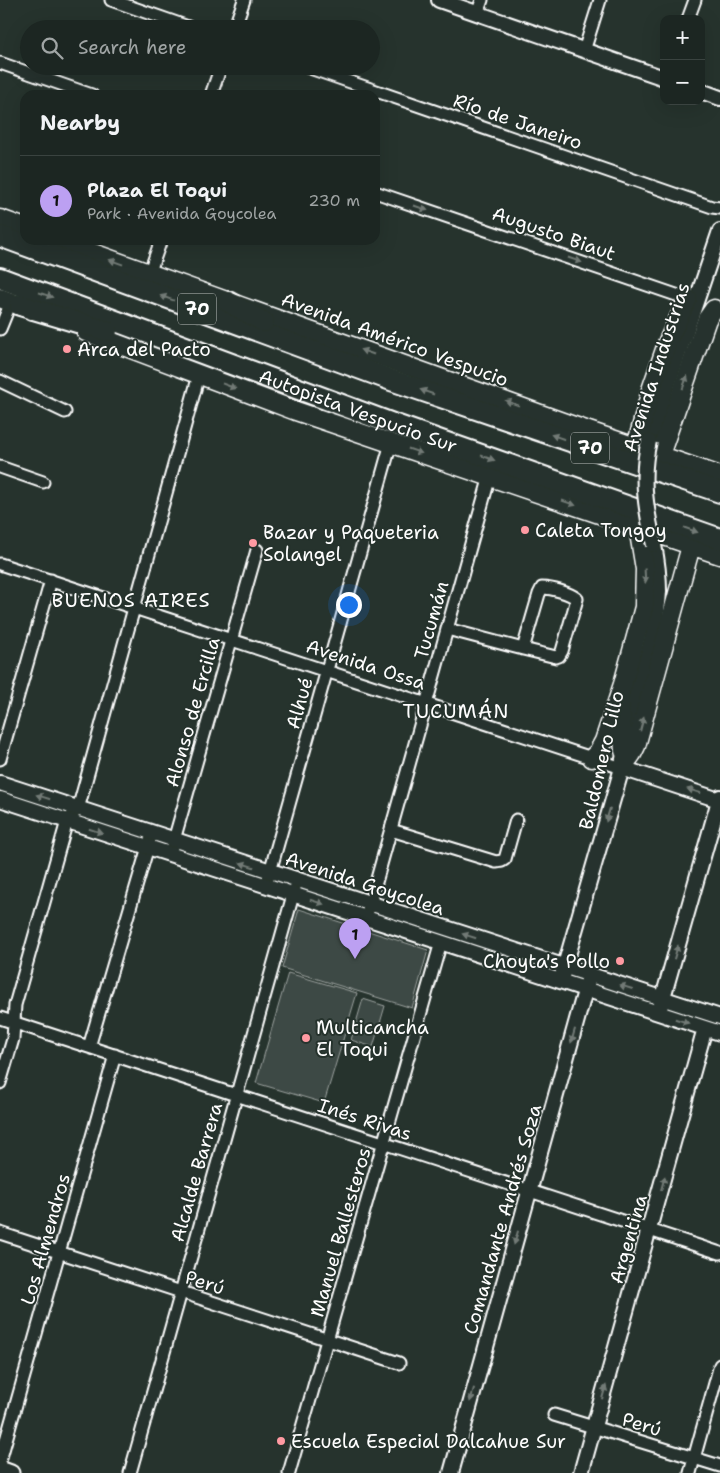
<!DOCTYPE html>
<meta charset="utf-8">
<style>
:root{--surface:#1c2622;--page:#29322f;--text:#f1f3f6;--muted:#a0a5a5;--line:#3a4340;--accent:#bca0f2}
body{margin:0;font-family:"Shantell Sans",sans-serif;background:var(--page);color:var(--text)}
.controls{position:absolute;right:15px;top:15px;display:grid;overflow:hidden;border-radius:10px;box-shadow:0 5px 20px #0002}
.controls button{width:45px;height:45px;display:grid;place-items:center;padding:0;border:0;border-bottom:1px solid var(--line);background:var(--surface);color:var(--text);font:25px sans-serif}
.you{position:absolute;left:348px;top:604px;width:18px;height:18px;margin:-12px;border:4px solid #fff;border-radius:50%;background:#1a73e8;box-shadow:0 0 0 8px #1a73e833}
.badge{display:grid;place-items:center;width:32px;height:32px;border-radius:50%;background:var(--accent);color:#111;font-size:16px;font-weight:700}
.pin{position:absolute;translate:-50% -41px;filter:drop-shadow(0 1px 2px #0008)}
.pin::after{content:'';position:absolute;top:26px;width:18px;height:15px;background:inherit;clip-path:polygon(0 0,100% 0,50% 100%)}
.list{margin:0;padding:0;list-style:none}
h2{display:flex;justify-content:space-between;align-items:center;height:65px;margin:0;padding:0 20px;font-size:21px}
h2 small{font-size:16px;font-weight:400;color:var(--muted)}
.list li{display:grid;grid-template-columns:32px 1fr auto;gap:15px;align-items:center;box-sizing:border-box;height:90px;padding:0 20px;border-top:1px solid var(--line)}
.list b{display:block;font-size:19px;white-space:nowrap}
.list p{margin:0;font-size:16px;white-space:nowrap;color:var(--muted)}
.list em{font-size:16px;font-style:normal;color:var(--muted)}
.icon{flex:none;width:28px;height:28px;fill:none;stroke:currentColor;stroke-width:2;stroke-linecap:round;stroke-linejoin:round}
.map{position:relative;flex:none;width:720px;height:1473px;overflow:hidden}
.search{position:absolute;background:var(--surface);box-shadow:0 5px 20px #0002;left:20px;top:20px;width:360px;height:55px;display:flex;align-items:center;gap:12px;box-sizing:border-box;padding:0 18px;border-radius:28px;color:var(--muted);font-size:19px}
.panel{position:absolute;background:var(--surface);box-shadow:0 5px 20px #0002;left:20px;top:90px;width:360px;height:155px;border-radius:15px}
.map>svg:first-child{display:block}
.green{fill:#3e4944;stroke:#9ea4a2}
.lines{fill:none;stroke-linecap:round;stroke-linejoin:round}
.minor-casing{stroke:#fff;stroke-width:15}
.tertiary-casing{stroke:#fff;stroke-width:18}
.secondary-casing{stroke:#fff;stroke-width:19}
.primary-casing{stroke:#fff;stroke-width:21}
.motorway-casing{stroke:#fff;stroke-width:24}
.minor{stroke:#26332d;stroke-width:11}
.tertiary{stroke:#26332d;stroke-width:14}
.secondary{stroke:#26332d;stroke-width:15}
.primary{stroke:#26332d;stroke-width:18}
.motorway{stroke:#26332d;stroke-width:20}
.tertiary-bridge-casing{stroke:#fff;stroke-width:18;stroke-linecap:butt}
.tertiary-bridge{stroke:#26332d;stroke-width:14}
.oneway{fill:#727a76}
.poi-dot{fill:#ff9aa2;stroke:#26332d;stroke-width:2}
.labels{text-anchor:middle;stroke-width:4;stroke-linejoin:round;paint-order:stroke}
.shield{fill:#26332d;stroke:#bec2c0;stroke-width:1}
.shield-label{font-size:18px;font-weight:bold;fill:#fff}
.street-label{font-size:19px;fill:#fff;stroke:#26332d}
.poi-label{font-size:19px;fill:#fff;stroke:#26332d;text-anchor:start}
.neighbourhood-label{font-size:20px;letter-spacing:1px;fill:#fff;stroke:#26332d}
</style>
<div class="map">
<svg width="720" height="1473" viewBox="0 0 720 1473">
<rect width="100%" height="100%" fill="#26332d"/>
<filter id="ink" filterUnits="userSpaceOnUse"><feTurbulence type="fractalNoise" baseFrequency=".02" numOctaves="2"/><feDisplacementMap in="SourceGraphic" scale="10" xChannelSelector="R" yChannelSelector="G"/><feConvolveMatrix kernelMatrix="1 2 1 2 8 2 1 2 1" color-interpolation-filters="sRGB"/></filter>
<g filter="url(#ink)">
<path class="green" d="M 299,909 L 428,950 L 412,1008 L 282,968 Z
M 288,973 L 357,993 L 324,1103 L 256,1083 Z
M 363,999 L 385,1006 L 373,1047 L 351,1040 Z"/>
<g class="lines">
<g class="minor-casing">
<path id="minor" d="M 111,0 L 194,29
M 477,14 L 482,0
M 688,19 L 695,0
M 234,29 L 244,0
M 584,51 L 600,0
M 0,63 L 92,95
M 304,66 L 712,207 L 720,208
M 211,95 L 221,66
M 375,192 L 688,299
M 149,274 L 161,240
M 0,329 L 11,302
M 0,381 L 65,412
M 0,467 L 43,482
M 0,564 L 622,768
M 542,588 C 552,588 570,593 577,599 L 562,651 L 559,656 L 556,657 L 523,649 L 539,594 Z
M 447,629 L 523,649
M 0,759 L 51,580
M 391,830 L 496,862 L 502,861 L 505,859 L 516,820
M 170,854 L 257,550
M 266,886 L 391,443
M 366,918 L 490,476
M 0,1018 L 720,1253
M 89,1047 L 150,840
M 0,1083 L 13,1039 L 15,1005 L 67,821 L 78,809 L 199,375
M 0,1233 L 399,1363
M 554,1415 L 720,1466
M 0,1461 L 115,1055
M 130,1473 L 295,888
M 289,1473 L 441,942
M 690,1473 L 720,1365"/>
</g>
<g class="tertiary-casing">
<path id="tertiary" d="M 439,0 L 664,78
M 701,91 L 720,98
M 649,441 L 720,231
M 626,732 C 634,685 657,639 659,591 C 659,575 657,560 654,545
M 622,768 L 719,800
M 0,783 L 720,1017
M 0,799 L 720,1033
M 562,976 L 622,768 L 623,759
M 660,1008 L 720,797
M 451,1473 L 588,980
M 581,1473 L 705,1028"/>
</g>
<g class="secondary-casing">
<path id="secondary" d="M 0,1469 L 11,1473"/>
</g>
<g class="primary-casing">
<path id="primary" d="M 0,219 L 25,228
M 57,240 L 568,424 L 720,476
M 0,298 L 32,310
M 86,332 L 296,411 L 720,555
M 636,447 L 651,390 L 668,341 L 688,299
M 660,455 L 707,319 L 714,309
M 620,702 L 624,751
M 592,758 L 598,752 L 604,741 L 623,684 L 644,607 L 645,569 L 638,527
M 622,768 L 632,754 L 636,746 L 691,546"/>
</g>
<g class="motorway-casing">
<g id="motorway">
<path d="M 0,236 L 394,381 L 720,492"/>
<path id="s1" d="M 0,278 L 393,424 L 720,539"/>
<path d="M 228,302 L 264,322"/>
<path d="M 20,305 L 107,331"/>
</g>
</g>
<use href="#minor" class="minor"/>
<use href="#tertiary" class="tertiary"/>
<use href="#secondary" class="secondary"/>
<use href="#primary" class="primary"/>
<use href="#motorway" class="motorway"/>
<g class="tertiary-bridge-casing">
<path id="tertiary-bridge" d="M 649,441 C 640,477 646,509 654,545"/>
</g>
<use href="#tertiary-bridge" class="tertiary-bridge"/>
</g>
<defs><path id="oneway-solid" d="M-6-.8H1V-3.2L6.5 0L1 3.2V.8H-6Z" transform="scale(1.25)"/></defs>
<g class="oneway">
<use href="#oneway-solid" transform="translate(421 208) rotate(19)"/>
<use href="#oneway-solid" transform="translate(575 260) rotate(19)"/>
<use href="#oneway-solid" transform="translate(116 262) rotate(-160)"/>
<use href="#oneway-solid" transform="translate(46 295) rotate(20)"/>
<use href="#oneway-solid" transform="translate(167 298) rotate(-160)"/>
<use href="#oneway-solid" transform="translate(367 352) rotate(-161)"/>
<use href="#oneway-solid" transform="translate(685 382) rotate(-71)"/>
<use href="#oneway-solid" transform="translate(229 386) rotate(21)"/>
<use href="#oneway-solid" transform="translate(427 392) rotate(-161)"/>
<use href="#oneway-solid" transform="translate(512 403) rotate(-160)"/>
<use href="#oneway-solid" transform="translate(558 437) rotate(-161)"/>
<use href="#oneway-solid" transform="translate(415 451) rotate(19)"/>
<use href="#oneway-solid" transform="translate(488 458) rotate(20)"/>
<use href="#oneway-solid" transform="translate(569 503) rotate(19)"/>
<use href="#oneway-solid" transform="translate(691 530) rotate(19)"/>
<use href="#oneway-solid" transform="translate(645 576) rotate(87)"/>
<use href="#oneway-solid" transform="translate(642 724) rotate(-75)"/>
<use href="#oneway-solid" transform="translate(694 791) rotate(-162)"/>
<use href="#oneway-solid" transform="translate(43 797) rotate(-162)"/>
<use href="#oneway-solid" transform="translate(608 815) rotate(106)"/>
<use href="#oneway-solid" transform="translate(96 831) rotate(18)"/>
<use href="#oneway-solid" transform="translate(247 865) rotate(-162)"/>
<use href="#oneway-solid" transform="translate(317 902) rotate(18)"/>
<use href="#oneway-solid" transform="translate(469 936) rotate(-162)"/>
<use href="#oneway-solid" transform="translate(676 952) rotate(-74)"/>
<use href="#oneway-solid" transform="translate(626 987) rotate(-162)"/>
<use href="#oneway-solid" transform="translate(682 1021) rotate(18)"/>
<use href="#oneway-solid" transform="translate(573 1036) rotate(106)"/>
<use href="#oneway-solid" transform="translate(663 1183) rotate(-75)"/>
<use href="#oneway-solid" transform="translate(516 1238) rotate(106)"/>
<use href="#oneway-solid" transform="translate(604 1392) rotate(-74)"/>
<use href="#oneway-solid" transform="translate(472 1395) rotate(106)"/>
</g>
</g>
<g class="poi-dot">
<circle cx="67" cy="349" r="5"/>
<circle cx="525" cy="530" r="5"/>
<circle cx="253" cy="543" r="5"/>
<circle cx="620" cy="961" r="5"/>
<circle cx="306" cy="1038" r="5"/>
<circle cx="281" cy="1441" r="5"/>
</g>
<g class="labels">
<g class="shield">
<rect x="178" y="293.5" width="38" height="31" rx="4"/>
<rect x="571" y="432.5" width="38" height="31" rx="4"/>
</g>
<g class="shield-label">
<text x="197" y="315">70</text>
<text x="590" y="454">70</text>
</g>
<g class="street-label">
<text transform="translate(518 121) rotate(19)" y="7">Río de Janeiro</text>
<text transform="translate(554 233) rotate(19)" y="7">Augusto Biaut</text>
<text transform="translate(395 339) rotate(20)" y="7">Avenida Américo Vespucio</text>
<text transform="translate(656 367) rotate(-72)" y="7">Avenida Industrias</text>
<text dy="7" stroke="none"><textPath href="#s1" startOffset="382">Autopista Vespucio Sur</textPath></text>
<text transform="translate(431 620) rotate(-74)" y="7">Tucumán</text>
<text transform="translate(366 664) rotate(18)" y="7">Avenida Ossa</text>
<text transform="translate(299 703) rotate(-74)" y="7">Alhué</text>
<text transform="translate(192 712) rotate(-74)" y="7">Alonso de Ercilla</text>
<text transform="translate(601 760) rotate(-77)" y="7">Baldomero Lillo</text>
<text transform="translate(365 883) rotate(18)" y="7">Avenida Goycolea</text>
<text transform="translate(365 1119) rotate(18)" y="7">Inés Rivas</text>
<text transform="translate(196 1172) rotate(-74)" y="7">Alcalde Barrera</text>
<text transform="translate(502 1219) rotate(-74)" y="7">Comandante Andrés Soza</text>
<text transform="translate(340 1232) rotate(-74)" y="7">Manuel Ballesteros</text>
<text transform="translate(45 1239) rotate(-74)" y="7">Los Almendros</text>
<text transform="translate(628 1239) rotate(-74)" y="7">Argentina</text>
<text transform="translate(205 1282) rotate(18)" y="7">Perú</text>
<text transform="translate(642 1424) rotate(17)" y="7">Perú</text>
</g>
<g class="poi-label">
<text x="77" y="356">Arca del Pacto</text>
<text x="535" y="537">Caleta Tongoy</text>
<text x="263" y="539">Bazar y Paqueteria<tspan x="263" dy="22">Solangel</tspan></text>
<text x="610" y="968" text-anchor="end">Choyta's Pollo</text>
<text x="316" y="1034">Multicancha<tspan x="316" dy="22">El Toqui</tspan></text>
<text x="291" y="1448">Escuela Especial Dalcahue Sur</text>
</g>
<g class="neighbourhood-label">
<text x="131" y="607">BUENOS AIRES</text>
<text x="456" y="718">TUCUMÁN</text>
</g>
</g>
</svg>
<div class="controls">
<button>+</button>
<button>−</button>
</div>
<div class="you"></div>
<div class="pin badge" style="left:355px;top:959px">1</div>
<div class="search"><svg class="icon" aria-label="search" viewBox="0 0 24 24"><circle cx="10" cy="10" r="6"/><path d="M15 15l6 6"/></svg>Search here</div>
<section class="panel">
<h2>Nearby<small></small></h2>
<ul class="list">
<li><span class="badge">1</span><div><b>Plaza El Toqui</b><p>Park · Avenida Goycolea</p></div><em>230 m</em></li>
</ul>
</section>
</div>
